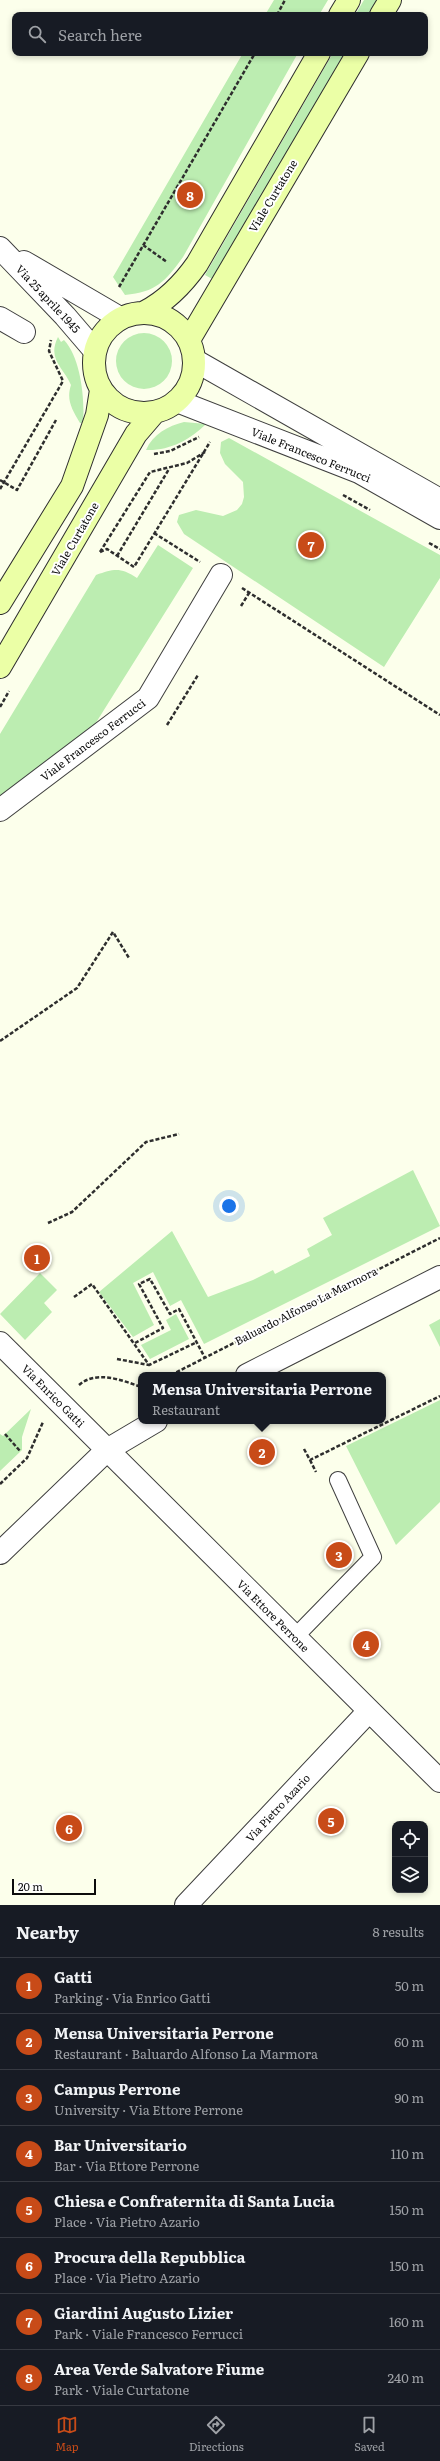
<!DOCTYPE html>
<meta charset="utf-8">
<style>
:root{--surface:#171b24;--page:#242831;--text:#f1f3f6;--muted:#9ea1a6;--line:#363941;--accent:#c84b18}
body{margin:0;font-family:Literata,serif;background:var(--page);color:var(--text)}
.controls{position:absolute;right:12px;bottom:12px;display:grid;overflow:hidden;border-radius:8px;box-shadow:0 2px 6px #0003}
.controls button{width:36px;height:36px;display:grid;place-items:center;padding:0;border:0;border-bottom:1px solid var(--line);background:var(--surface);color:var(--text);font:20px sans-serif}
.scale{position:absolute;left:12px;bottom:10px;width:84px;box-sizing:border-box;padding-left:4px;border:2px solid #0c0c0c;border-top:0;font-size:11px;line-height:14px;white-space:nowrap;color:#0c0c0c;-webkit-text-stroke:3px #fff;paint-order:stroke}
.you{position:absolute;left:229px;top:1206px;width:14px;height:14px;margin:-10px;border:3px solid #fff;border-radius:50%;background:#1a73e8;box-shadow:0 0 0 6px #1a73e833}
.badge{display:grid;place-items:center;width:26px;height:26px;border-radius:50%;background:var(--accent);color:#fff;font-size:13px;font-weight:700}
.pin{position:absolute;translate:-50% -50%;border:2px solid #fff;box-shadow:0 1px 4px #0006}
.popup{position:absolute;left:138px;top:1372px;width:248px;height:52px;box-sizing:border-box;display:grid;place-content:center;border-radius:8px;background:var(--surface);filter:drop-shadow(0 1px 3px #0005);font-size:13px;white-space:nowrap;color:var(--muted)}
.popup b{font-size:15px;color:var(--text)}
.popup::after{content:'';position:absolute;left:50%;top:100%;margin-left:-8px;border:8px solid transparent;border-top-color:var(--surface)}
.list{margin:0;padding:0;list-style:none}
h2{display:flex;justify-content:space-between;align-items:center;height:52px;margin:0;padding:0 16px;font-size:17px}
h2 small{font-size:13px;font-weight:400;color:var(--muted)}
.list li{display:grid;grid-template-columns:26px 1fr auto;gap:12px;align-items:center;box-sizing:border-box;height:56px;padding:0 16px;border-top:1px solid var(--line)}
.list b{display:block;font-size:15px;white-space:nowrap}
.list p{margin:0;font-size:13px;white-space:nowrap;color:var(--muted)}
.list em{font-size:13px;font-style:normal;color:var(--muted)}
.icon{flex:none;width:22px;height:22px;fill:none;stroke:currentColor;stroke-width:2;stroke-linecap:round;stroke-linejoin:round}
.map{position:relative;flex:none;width:440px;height:1905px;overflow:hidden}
.search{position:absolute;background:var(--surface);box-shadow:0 2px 6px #0003;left:12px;right:12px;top:12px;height:44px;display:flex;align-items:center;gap:10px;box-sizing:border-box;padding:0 14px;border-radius:8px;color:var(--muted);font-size:15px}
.sheet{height:500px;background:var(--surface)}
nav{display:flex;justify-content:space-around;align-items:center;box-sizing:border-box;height:56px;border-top:1px solid var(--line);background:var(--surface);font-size:11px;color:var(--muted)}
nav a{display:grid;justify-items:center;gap:2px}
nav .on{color:var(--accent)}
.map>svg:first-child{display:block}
.green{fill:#bcedb1}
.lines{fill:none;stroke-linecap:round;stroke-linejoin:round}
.service-casing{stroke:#3f3f3f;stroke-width:18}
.minor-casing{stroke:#3f3f3f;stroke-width:24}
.tertiary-casing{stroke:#3f3f3f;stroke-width:24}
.secondary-casing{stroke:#2e2e2e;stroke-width:24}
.path{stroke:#2e2e2e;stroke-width:2.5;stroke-dasharray:4 2;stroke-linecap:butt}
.service{stroke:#fff;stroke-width:16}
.minor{stroke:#fff;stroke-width:22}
.tertiary{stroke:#fff;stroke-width:22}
.secondary{stroke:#ebffa6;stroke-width:22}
.labels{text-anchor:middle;stroke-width:4;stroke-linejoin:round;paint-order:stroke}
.street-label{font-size:11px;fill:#0c0c0c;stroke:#fff}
</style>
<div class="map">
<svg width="440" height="1905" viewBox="0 0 440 1905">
<rect width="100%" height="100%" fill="#fcffeb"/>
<path class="green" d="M 274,0 L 328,0 L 319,15 L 265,15 Z
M 364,0 L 377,0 L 368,15 L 355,15 Z
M 243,53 L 298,53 L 183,257 C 165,282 156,292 125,295 L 113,277 Z
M 333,53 L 346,53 L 214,280 L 205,275 Z
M116 361a28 28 0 1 1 56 0a28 28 0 1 1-56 0Z
M 58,337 L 61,342 L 64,340 C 81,358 85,400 83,423 L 80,423 C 72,409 66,400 71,385 C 63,367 47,359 58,337 Z
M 184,422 L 206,424 C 190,440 169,451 146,450 C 153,434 168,426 184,422 Z
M 229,438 L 440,555 L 440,578 L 384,667 L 184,534 L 177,522 L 179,515 L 196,510 L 223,516 L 237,510 L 242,504 L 244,497 L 243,482 L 225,464 L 220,453 L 221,442 Z
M 158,545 L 193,568 L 92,729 L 0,798 L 0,734 L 96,575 C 114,569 120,567 137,578 Z
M 413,1170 L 440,1226 L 204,1344 L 181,1300 L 170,1306 L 153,1272 L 133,1283 L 154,1325 L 133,1337 L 99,1292 L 172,1231 L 208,1297 L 253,1280 L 273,1270 L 275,1274 L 310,1256 L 307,1249 L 332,1235 L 323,1218 Z
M 40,1273 L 57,1290 L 44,1303 L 52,1312 L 25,1340 L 0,1314 Z
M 176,1314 L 189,1339 L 150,1359 L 141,1345 L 171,1330 L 166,1320 Z
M 440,1319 L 440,1347 L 429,1325 Z
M 440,1400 L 440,1502 L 396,1545 L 346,1446 Z
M 31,1409 L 22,1437 L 22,1450 L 0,1471 L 0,1434 L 3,1436 Z"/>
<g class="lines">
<g class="service-casing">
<path id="service" d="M 295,1637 L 373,1557 L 338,1480"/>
</g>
<g class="minor-casing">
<path id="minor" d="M 0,318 L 24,332
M 0,810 L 148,698 L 221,575
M 0,1343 L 440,1781
M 186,1905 L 369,1711"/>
</g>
<g class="tertiary-casing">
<path id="tertiary" d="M 0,248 L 65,316 L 95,351
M 24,262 L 120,318
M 194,360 L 440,500
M 177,401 L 359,472 L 440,518
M 247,1375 L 440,1277
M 0,1553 L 107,1450 L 156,1421"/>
</g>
<g class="secondary-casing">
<path id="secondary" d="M 340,15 L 349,0
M 381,15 L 390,0
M 145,312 C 166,301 183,284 197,264 L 319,53
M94 363a50 50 0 1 1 100 0a50 50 0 1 1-100 0Z
M 189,340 L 358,53
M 0,603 L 72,486 L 97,415 L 101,390
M 0,667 L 136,434 L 154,413"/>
</g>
<path class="path" d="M 277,15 L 285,0
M 143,245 L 167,262
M 119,287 L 255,53
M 154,454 L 170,451 L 199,437
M 0,480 L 17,490 L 56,420
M 0,489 L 63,381 L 49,351 L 51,340
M 343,495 L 370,510
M 154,533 L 200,562
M 429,543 L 440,549
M 100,552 L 107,549 L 134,567 L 210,442
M 100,552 L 150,472 L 187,463 L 205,452
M 117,556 L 169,469
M 242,588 L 440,715
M 241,606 L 249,593
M 0,707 L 9,691
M 167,725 L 198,675
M 0,1041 L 77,988 L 113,932 L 129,958
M 48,1223 L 72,1212 L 146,1142 L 179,1134
M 74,1297 L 92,1284 L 149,1365 L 197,1342
M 135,1343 L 163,1328 L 139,1284 L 150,1279 L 170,1314 L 179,1309 L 205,1358
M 117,1359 L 149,1365
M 171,1375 L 440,1238
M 79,1385 C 96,1370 122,1380 141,1387
M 5,1434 L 20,1451
M 304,1449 L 310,1460 L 440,1396
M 310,1460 L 316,1472
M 0,1484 L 27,1458 L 43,1422"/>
<use href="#service" class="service"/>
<use href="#minor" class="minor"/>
<use href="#tertiary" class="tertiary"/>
<use href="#secondary" class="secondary"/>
</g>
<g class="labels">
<g class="street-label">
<text transform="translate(273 196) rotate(-59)" y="4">Viale Curtatone</text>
<text transform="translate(48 299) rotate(47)" y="4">Via 25 aprile 1945</text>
<text transform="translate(311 455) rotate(22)" y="4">Viale Francesco Ferrucci</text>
<text transform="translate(75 539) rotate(-60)" y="4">Viale Curtatone</text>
<text transform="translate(93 740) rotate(-37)" y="4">Viale Francesco Ferrucci</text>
<text transform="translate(306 1306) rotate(-27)" y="4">Baluardo Alfonso La Marmora</text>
<text transform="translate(53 1396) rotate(45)" y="4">Via Enrico Gatti</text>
<text transform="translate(273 1616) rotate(45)" y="4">Via Ettore Perrone</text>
<text transform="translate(278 1808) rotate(-47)" y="4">Via Pietro Azario</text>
</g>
</g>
</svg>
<div class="controls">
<button><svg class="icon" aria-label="locate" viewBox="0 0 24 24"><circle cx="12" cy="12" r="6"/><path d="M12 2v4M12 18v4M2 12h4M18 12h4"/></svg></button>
<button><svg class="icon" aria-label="layers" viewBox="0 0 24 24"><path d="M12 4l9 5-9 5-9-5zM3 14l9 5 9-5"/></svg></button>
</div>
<div class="scale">20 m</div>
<div class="you"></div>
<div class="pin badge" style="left:37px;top:1258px">1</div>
<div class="pin badge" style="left:262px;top:1452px">2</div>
<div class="popup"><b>Mensa Universitaria Perrone</b>Restaurant</div>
<div class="pin badge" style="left:339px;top:1555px">3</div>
<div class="pin badge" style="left:366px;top:1644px">4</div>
<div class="pin badge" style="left:331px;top:1821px">5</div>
<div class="pin badge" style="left:69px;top:1828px">6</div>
<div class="pin badge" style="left:311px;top:545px">7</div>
<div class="pin badge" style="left:190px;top:195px">8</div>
<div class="search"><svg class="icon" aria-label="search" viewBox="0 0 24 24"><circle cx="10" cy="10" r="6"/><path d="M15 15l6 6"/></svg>Search here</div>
</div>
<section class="sheet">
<h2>Nearby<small>8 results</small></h2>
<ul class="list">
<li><span class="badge">1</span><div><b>Gatti</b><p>Parking · Via Enrico Gatti</p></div><em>50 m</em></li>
<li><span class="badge">2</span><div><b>Mensa Universitaria Perrone</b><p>Restaurant · Baluardo Alfonso La Marmora</p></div><em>60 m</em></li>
<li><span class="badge">3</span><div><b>Campus Perrone</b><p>University · Via Ettore Perrone</p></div><em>90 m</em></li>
<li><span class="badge">4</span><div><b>Bar Universitario</b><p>Bar · Via Ettore Perrone</p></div><em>110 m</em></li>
<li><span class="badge">5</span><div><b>Chiesa e Confraternita di Santa Lucia</b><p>Place · Via Pietro Azario</p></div><em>150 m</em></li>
<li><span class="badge">6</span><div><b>Procura della Repubblica</b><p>Place · Via Pietro Azario</p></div><em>150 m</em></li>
<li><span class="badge">7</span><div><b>Giardini Augusto Lizier</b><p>Park · Viale Francesco Ferrucci</p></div><em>160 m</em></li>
<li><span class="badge">8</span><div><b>Area Verde Salvatore Fiume</b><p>Park · Viale Curtatone</p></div><em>240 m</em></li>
</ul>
</section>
<nav>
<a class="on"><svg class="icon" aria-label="map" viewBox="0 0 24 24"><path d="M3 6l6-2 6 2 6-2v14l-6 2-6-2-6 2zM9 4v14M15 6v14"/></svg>Map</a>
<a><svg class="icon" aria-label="directions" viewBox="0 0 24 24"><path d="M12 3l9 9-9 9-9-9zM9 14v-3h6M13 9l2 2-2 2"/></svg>Directions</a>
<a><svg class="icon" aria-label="saved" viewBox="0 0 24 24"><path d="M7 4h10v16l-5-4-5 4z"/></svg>Saved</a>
</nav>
